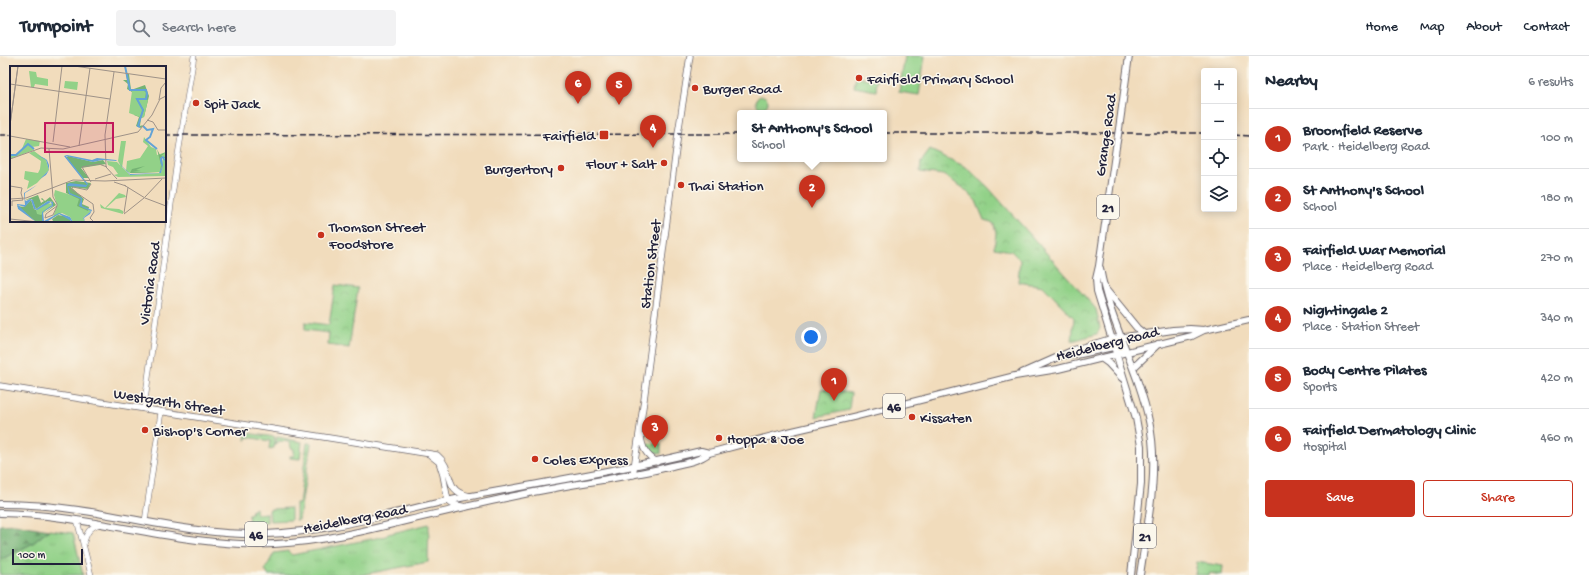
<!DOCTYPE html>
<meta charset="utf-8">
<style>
:root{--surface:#fff;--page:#f2f2f3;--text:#1f2937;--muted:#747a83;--line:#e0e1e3;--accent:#c8321e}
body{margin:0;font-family:"Gochi Hand",sans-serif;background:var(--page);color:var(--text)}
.controls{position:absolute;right:12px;top:12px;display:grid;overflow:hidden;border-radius:4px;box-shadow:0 2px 10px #0003}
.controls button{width:36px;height:36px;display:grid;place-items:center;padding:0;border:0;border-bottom:1px solid var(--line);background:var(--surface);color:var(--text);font:20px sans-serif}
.scale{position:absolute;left:12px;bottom:10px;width:71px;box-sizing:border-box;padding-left:4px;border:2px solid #22223b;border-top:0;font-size:11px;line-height:14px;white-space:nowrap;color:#22223b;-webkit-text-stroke:3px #fbf7ec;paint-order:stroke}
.you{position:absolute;left:811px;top:281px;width:14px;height:14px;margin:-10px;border:3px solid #fff;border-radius:50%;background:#1a73e8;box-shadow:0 0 0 6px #1a73e833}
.badge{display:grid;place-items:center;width:26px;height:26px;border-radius:50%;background:var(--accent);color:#fff;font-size:13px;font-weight:700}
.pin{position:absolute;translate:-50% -33px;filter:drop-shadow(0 1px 2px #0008)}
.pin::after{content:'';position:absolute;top:21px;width:14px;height:12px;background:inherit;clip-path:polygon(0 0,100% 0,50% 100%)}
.popup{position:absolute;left:737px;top:54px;width:150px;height:52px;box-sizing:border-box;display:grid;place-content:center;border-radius:4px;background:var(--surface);filter:drop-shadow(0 1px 3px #0005);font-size:13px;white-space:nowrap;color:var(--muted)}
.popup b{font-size:15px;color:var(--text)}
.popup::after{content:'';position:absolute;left:50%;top:100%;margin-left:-8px;border:8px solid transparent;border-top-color:var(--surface)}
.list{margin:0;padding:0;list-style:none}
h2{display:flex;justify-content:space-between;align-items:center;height:52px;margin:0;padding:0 16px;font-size:17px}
h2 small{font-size:13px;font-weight:400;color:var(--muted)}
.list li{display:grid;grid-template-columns:26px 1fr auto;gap:12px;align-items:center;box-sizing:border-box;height:60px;padding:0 16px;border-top:1px solid var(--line)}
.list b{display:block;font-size:15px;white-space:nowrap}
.list p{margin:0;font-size:13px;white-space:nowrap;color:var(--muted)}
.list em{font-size:13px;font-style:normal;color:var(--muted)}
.actions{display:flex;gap:8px;padding:12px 16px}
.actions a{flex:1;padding:9px 0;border:1px solid var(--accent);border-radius:4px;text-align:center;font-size:14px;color:var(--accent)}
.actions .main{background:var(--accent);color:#fff}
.icon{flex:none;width:22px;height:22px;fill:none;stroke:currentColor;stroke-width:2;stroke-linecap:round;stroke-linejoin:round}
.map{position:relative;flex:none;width:1249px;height:519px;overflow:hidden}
header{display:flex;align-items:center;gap:24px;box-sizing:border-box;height:56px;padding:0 20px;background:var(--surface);border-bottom:1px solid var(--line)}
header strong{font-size:19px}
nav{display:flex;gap:22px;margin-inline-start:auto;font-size:14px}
.search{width:280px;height:36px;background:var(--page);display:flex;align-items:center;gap:10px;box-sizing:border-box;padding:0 14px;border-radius:4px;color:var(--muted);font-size:15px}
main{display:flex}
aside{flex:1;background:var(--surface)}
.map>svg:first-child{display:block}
.grass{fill:url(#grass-tufts);stroke:#5a7a62}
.forest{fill:url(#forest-firs);stroke:#4c6a58}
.park{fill:url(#park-crowns);stroke:#5a7a62}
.pitch{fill:#92d188;stroke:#5a7a62}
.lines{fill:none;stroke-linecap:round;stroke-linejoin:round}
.tertiary-casing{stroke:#6a6368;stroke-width:6}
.secondary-casing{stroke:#6a6368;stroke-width:7}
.primary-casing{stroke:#6a6368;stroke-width:8}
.tertiary{stroke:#fff;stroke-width:5}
.secondary{stroke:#fff;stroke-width:5.5}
.primary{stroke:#fff;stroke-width:6}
.rail{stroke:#22223b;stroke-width:1.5;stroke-dasharray:6 3;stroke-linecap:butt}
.primary-bridge-casing{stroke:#6a6368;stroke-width:8;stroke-linecap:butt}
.primary-bridge{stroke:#fff;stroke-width:6}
.poi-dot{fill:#c8321e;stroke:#fbf7ec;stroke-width:1.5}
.labels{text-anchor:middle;stroke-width:3;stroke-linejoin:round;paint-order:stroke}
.shield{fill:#fbf7ec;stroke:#636270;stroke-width:1}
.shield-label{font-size:14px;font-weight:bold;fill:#22223b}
.poi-label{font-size:15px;fill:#22223b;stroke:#fbf7ec;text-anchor:start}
.street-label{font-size:15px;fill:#22223b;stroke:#fbf7ec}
.inset-river{fill:none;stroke:#63a3d6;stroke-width:2}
.inset-road{fill:none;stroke:#9e9288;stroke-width:1}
.view{fill:#c2185b;fill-opacity:0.15;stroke:#c2185b;stroke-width:2}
.inset-edge{fill:none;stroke:#22223b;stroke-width:2}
</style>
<header>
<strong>Turnpoint</strong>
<div class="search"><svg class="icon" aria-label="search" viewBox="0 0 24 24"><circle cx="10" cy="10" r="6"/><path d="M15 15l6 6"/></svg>Search here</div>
<nav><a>Home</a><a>Map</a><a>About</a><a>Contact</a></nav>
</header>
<main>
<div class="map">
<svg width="1249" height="519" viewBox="0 0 1249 519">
<defs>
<pattern id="grass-tufts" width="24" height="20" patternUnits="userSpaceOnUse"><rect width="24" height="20" fill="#92d188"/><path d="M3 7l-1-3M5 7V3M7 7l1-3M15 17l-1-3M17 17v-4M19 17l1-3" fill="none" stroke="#7eb376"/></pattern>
<pattern id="forest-firs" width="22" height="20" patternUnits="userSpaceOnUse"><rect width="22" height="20" fill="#75b374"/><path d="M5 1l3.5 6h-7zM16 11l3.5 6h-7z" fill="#609160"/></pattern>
<pattern id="park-crowns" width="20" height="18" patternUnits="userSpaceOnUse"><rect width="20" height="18" fill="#92d188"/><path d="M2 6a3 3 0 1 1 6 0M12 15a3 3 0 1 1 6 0" fill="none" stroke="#7eb376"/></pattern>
</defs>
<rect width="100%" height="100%" fill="#fbf7ec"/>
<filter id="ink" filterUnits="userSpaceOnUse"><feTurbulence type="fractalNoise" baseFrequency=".025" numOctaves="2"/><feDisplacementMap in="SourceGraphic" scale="8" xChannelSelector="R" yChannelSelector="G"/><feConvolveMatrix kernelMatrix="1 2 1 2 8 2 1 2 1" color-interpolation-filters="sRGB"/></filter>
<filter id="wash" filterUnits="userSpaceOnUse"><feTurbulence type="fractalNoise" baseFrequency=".012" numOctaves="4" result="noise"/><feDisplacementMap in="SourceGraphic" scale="16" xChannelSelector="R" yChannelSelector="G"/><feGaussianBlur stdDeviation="0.9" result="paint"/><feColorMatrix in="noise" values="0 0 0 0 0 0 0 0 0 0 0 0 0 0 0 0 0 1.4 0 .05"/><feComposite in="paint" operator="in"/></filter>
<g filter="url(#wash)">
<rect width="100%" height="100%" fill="#f1dcbc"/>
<path class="grass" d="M756 46a6 6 0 1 1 12 0a6 6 0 1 1-12 0Z
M 246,377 L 275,381 L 274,392 L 269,393 L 270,385 L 247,381 L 246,384 L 245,384 Z
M 277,381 L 302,386 L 300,403 L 290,402 L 290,400 L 294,400 L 294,393 L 291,392 L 290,386 L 279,385 L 275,390 Z
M 307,387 L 311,387 L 299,464 L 296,464 L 296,448 L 299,448 Z
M 256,452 L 256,458 L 267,457 L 267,466 L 248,466 L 249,458 L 251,458 L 252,454 Z
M 291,452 L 291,464 L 270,465 L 269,454 L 271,453 Z
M 429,468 L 428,506 L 361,519 L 268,519 L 265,514 L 274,497 L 288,495 L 292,499 L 386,480 L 388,478 Z
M 49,474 L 73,477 L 83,519 L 0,519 L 0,504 L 33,487 Z"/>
<path class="forest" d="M 15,468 L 49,474 L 33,487 L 0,504 L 0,469 Z"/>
<path class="park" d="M 930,94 L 966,111 L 987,130 L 1096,253 L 1100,272 L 1097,278 L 1072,285 L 1074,262 L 1043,230 L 1018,226 L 1020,204 L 1011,195 L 994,192 L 996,178 L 994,168 L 991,166 L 984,164 L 976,145 L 962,131 L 943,119 L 920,116 L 921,106 Z
M 335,229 L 358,232 L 349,292 L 328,289 L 329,277 L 305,274 L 305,266 L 329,269 Z
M 821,333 L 851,337 L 849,354 L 816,361 Z
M 647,387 L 661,388 L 661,398 L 650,395 Z
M 1197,506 L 1223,510 L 1222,519 L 1209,517 L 1209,519 L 1195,519 Z"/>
<path class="pitch" d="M 905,0 L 925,0 L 919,39 L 899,36 Z
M 856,21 L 877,24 L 876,35 L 854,31 Z"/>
</g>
<g filter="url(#ink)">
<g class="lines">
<g class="tertiary-casing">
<path id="tertiary" d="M 144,353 L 176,111 L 194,0
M 77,464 L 91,519
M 145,465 L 161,356
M 84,486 C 87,476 90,471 100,468"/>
</g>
<g class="secondary-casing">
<path id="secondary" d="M 0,330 L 437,399 C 451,410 447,428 457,435 C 461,438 466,439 470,440
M 641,380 C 642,392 646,399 657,406
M 429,398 L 439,406 L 443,419 L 448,445 L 452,448 L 466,451
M 633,419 L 644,344 L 678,78 L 690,0"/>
</g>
<g class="primary-casing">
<path id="primary" d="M 1119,73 L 1129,0
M 1116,91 L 1099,210 L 1096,223 L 1097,235 L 1136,362 L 1141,390 L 1141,428 L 1131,519
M 1100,212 C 1109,265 1138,312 1149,365 C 1160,414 1147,470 1140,519
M 1106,234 L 1137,272 L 1143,277
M 1062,299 L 1076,299 L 1113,291 L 1127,295
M 1101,302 L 1108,307 L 1122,322
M 1133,312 L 1158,288
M 1022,317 L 1074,294 L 1111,283 L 1173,274 L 1190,273 L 1204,274
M 0,448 C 26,448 52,450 78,454 C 141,463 202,480 266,478 C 331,476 393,456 456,443 C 538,427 620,415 701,395 L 709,397
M 0,457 C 81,458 160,484 241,488 C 299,491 353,478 409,464 C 449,455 489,445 529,437 C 577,427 625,422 672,410 C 685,407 699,405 709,397 L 784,377 L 857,360 L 1015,320 L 1058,313 L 1192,280 L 1204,274 L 1249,264"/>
</g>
<use href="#tertiary" class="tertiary"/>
<use href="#secondary" class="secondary"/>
<use href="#primary" class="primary"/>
<path class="rail" d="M 884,77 L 1204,77
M 0,79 L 11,79
M 165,79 L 740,78
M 1234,79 L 1249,80"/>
<g class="primary-bridge-casing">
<path id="primary-bridge" d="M 1116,91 L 1119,73"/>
</g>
<use href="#primary-bridge" class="primary-bridge"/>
</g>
</g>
<g class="poi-dot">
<circle cx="859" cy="22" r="4"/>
<circle cx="695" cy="32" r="4"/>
<circle cx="196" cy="47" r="4"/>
<rect x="599" y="74" width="10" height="10" rx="2"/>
<circle cx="664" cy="107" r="4"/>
<circle cx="561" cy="112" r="4"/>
<circle cx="681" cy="129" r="4"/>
<circle cx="321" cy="179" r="4"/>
<circle cx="912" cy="361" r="4"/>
<circle cx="145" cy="374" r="4"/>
<circle cx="719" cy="382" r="4"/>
<circle cx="535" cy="403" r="4"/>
</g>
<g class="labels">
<g class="shield">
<rect x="1097" y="139" width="22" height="24" rx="3"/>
<rect x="883" y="338" width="22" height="24" rx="3"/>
<rect x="245" y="466" width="22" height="24" rx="3"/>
<rect x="1134" y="468" width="22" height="24" rx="3"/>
</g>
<g class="shield-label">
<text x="1108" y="156">21</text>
<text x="894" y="355">46</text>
<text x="256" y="483">46</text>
<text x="1145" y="485">21</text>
</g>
<g class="poi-label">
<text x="867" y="27">Fairfield Primary School</text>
<text x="703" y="37">Burger Road</text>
<text x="204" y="52">Spit Jack</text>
<text x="595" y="84" text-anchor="end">Fairfield</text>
<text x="656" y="112" text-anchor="end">Flour + Salt</text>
<text x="553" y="117" text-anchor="end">Burgertory</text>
<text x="689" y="134">Thai Station</text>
<text x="329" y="175">Thomson Street<tspan x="329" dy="17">Foodstore</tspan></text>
<text x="920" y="366">Kissaten</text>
<text x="153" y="379">Bishop's Corner</text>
<text x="727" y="387">Hoppa &amp; Joe</text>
<text x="543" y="408">Coles Express</text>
</g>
<g class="street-label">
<text transform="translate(1105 79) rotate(-82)" y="5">Grange Road</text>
<text transform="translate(650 208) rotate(-83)" y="5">Station Street</text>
<text transform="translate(149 227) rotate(-82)" y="5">Victoria Road</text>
<text transform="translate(1107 287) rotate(-14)" y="5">Heidelberg Road</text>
<text transform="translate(169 345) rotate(9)" y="5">Westgarth Street</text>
<text transform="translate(355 462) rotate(-11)" y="5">Heidelberg Road</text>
</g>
</g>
<g transform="translate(10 10)">
<rect width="156" height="156" fill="#f1dcbc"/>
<path d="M 134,71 L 141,81 L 146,83 L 147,89 L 156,86 L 156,95 L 153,90 L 150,93 L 152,99 L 150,106 L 120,107 L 116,105 L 117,95 L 130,92 L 138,80 L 133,76 ZM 45,124 L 70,132 L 69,137 L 81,145 L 73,152 L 75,156 L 63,156 L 60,151 L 52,147 L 43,151 L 47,139 L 44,129 Z" fill="#92d188"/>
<path d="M 116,8 L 119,8 L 121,24 L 135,19 L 139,30 L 134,51 L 131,52 L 130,60 L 133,59 L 131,62 L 126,60 L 129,51 L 124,49 L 122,26 L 117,23 L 118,18 L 113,14 L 117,14 ZM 147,83 L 150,89 L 156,86 L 151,90 L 155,91 L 156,94 L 153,90 L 150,93 L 152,101 L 150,106 L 120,107 L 122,103 L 135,100 L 126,104 L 131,105 L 122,106 L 150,106 L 151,99 ZM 58,90 L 83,96 L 93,94 L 96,98 L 71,102 L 79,112 L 73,112 L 56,92 ZM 66,115 L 81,117 L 78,123 L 61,121 L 74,133 L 72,138 L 79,141 L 78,145 L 67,140 L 69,133 L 56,127 L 56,117 ZM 28,129 L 31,137 L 34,135 L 31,133 L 32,132 L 35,135 L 40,131 L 46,139 L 33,148 L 43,140 L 43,136 L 38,135 L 26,143 L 22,133 L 15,134 ZM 21,134 L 24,143 L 32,147 L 32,156 L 25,155 L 7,140 L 14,141 ZM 48,149 L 59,151 L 61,156 L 43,155 L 42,153 Z" fill="#75b374"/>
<path d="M 19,5 L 26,6 L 27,11 L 38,13 L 38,20 L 25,18 L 24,21 L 21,21 ZM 55,15 L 68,16 L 67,24 L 54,22 ZM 130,23 L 136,26 L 135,33 L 138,34 L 134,51 L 130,52 L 134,44 L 127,33 L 133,33 L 126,33 L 133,44 L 130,51 L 119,47 L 122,25 ZM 16,73 L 30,75 L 29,80 L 22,81 L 24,84 L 0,93 L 0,89 L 4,90 L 11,85 ZM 111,75 L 116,75 L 112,102 L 108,95 ZM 24,85 L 36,94 L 39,104 L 27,117 L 17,123 L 19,115 L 14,113 L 15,105 L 28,107 L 30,103 L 31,95 L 19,87 ZM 153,91 L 156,96 L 155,110 L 108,111 L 104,109 L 108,108 L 103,101 L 98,99 L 97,95 L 107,96 L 120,109 L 151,107 ZM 109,127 L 115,129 L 116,131 L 106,133 L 96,142 L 109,143 L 113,145 L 113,148 L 91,142 L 90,138 L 95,142 ZM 37,137 L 43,138 L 31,149 L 27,148 L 26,144 Z" fill="#92d188"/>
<path d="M 27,89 L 34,92 L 37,94 L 39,99 L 39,104 L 36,109 L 30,113 L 27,119 L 20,124 L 15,127 L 15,134 L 16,135 L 20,133 L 23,134 L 26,143 L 38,135 L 43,136 L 43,140 L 33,146 L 34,155 L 49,147 L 60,151 L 63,156 L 49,148 L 38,155 L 32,156 L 32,146 L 42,139 L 41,136 L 27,144 L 24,143 L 21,134 L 15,141 L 8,139 L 26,156 L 8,143 L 7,138 L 15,139 L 14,127 L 27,119 L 30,113 L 39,104 L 36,94 ZM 57,89 L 82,94 L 87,92 L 106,94 L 120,108 L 149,107 L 152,101 L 150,95 L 150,92 L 153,90 L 154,91 L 156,96 L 152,92 L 153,99 L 151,107 L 120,109 L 107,95 L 92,94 L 83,96 L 56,90 L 78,118 L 76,121 L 58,120 L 60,127 L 72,132 L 72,140 L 82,144 L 80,148 L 74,152 L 75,156 L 73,152 L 81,145 L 69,140 L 71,133 L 59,128 L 57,119 L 59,117 L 77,119 L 54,90 Z" fill="#63a3d6"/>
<path class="inset-river" d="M 115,0 L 120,24 L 136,24 L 137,28 L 136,33 L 127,33 L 133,44 L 128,60 L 130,61M 133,60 L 137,64 L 143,63 L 140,71 L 136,74 L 147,83M 0,89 L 6,89 L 18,78 L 24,83"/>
<path class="inset-road" d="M 64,0 L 156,13M 104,6 L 95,69 L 96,101 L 107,113M 0,18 L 100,33M 149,34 L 151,22 L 156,16M 137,54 L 143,56 L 148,64 L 156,64M 0,59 L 8,0M 0,59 L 8,0M 0,70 L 60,81M 43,76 L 52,0M 69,80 L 80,2M 39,83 L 43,131 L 47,138 L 47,140 L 43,149 L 35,152 L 36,148 L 47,140M 0,93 L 31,82 L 53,83 L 128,66 L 142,49 L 150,33 L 156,30M 85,113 L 101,108M 81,116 L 72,101 L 89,98 L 97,101M 104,116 L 116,120M 81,118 L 77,124 L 63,121 L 61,123 L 83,138 L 84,146 L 80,152 L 84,156M 114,119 L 135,132M 0,120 L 12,122 L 11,127M 135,131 L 152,113M 135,132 L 156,140M 0,133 L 16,132 L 63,114 L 95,115 L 156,112M 2,140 L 2,135 L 13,134 L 11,127M 114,147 L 118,121M 114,148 L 134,132M 0,153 L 29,156"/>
<path class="view" d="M 35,57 L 103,57 L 103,86 L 35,86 Z"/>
<rect width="156" height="156" class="inset-edge"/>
</g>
</svg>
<div class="controls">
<button>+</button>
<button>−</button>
<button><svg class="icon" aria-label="locate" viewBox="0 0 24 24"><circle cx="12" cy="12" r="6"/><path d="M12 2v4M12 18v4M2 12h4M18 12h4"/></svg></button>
<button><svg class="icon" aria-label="layers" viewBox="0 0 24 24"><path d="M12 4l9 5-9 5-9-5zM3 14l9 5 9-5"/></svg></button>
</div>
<div class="scale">100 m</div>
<div class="you"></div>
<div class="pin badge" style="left:834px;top:345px">1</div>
<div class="pin badge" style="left:812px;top:152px">2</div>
<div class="popup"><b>St Anthony's School</b>School</div>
<div class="pin badge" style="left:655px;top:392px">3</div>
<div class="pin badge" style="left:653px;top:92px">4</div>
<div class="pin badge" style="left:619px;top:49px">5</div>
<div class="pin badge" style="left:578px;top:48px">6</div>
</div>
<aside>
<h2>Nearby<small>6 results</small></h2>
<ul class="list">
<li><span class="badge">1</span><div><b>Broomfield Reserve</b><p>Park · Heidelberg Road</p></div><em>100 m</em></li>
<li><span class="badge">2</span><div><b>St Anthony's School</b><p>School</p></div><em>180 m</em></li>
<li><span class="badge">3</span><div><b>Fairfield War Memorial</b><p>Place · Heidelberg Road</p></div><em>270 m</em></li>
<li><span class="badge">4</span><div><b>Nightingale 2</b><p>Place · Station Street</p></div><em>340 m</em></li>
<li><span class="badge">5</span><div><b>Body Centre Pilates</b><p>Sports</p></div><em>420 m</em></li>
<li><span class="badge">6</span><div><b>Fairfield Dermatology Clinic</b><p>Hospital</p></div><em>460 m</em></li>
</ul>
<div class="actions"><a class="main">Save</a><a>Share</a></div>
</aside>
</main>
